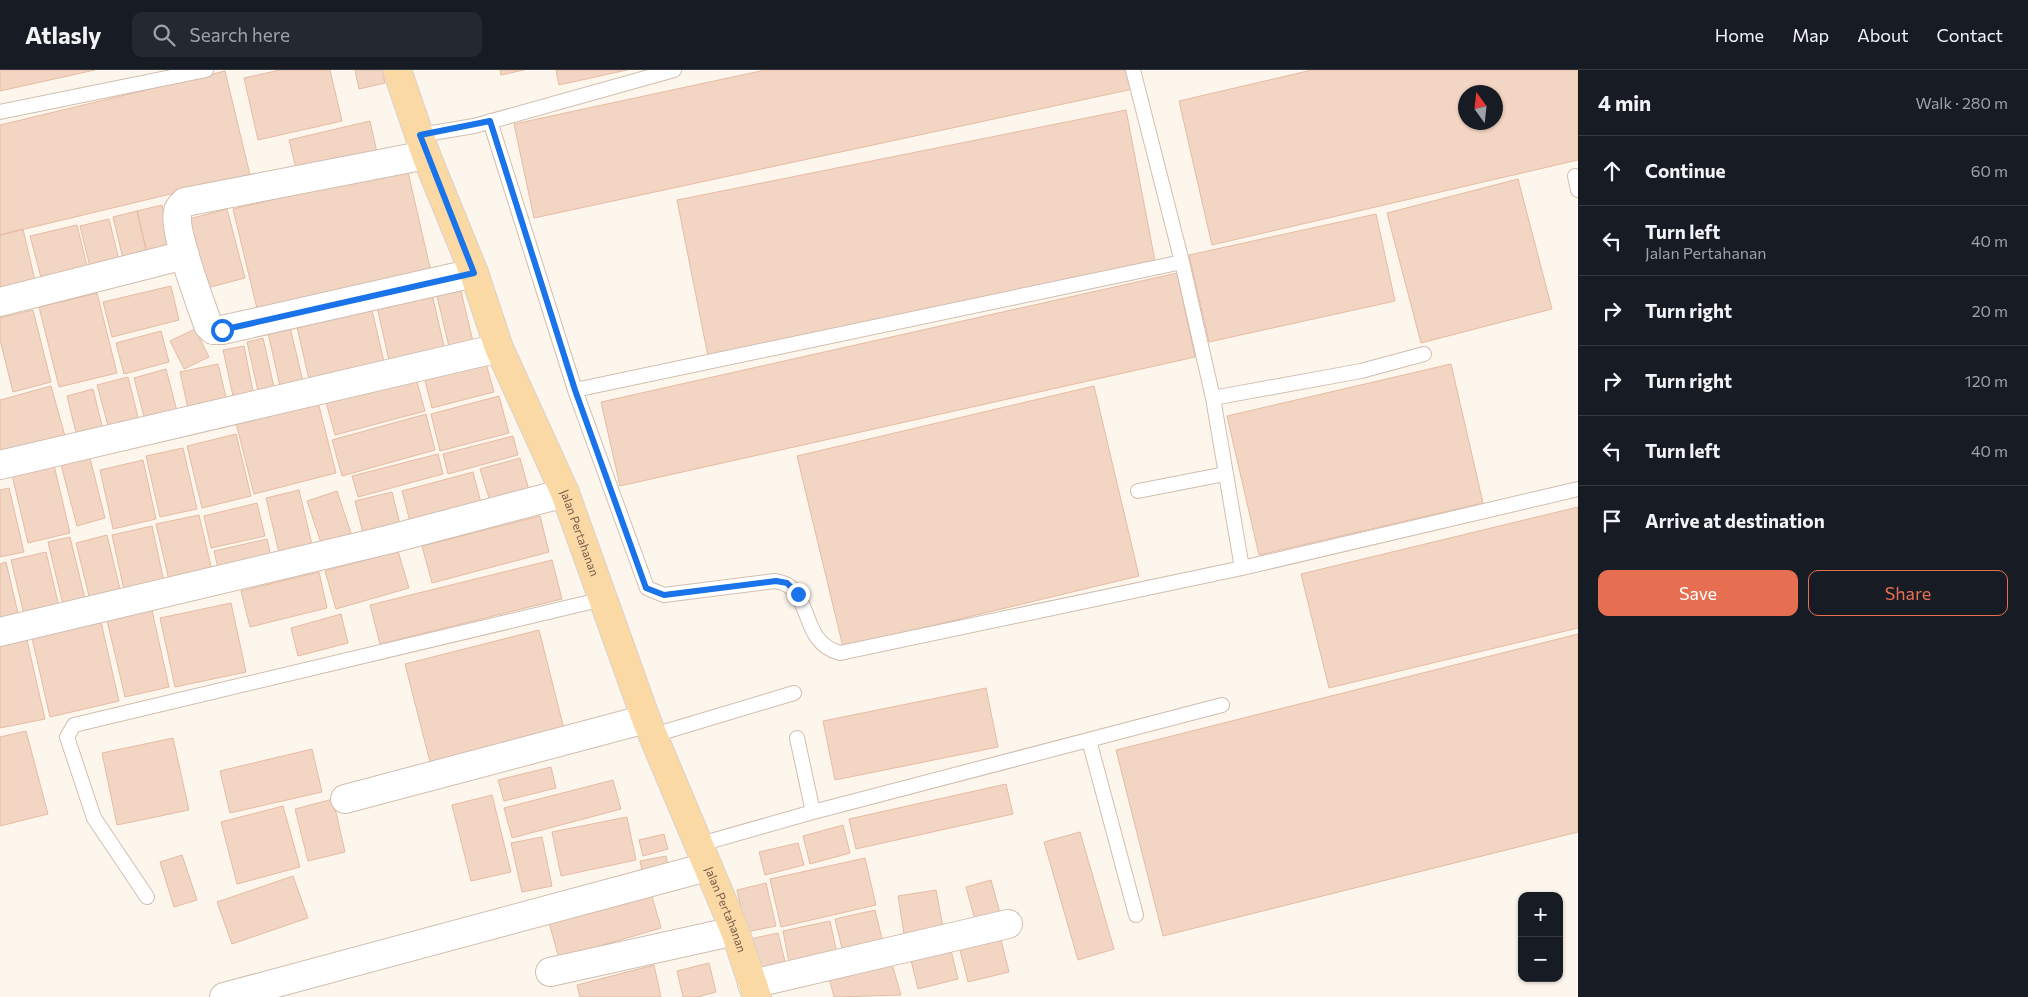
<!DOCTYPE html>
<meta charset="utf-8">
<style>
:root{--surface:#171b24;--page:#242831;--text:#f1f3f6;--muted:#9ea1a6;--line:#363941;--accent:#e76f51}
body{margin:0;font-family:Commissioner,sans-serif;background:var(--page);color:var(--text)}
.controls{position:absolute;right:15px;bottom:15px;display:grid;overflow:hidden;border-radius:10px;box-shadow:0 1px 4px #0004}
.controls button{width:45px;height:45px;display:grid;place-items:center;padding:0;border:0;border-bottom:1px solid var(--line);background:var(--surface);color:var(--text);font:25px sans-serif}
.compass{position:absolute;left:1458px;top:15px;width:45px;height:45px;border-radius:50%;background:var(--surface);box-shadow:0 1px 4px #0004;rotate:345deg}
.stop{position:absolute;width:15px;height:15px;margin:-11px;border:4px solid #1a73e8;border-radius:50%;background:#fff}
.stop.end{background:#1a73e8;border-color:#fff;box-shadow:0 1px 5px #0008}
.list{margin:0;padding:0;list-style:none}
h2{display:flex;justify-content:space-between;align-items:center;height:65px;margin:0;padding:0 20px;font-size:21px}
h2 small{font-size:16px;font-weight:400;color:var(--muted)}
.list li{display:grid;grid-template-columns:32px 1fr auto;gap:15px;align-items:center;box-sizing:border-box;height:70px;padding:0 20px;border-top:1px solid var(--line)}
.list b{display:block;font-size:19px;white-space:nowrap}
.list p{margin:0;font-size:16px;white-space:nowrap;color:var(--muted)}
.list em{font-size:16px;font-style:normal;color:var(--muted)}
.actions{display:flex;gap:10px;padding:15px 20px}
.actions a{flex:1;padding:11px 0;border:1px solid var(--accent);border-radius:10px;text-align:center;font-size:18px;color:var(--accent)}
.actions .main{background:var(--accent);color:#fff}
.icon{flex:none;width:28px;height:28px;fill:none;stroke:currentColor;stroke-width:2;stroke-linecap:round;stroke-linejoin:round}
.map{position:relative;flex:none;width:1578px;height:927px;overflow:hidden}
header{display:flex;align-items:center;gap:30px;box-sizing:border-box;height:70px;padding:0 25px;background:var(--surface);border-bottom:1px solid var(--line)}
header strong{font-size:24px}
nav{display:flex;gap:28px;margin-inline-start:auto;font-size:18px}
.search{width:350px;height:45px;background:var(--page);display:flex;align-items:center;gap:12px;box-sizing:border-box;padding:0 18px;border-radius:10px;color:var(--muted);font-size:19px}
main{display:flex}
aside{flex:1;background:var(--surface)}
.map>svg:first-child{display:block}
.building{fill:#f3d5c3;stroke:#e6bba3;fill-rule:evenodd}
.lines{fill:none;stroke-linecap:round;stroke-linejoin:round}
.lane-casing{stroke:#d1beb0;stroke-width:16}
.street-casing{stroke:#d1beb0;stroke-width:30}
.primary-casing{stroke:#dad1cd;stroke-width:30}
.lane{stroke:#fff;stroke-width:14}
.street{stroke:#fff;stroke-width:28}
.primary{stroke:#fbd9a5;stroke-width:28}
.route{stroke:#1a73e8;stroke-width:6}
.labels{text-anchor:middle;stroke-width:5;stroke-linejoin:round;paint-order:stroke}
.street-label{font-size:12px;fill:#7a5c4d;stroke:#fffaf3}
</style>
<header>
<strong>Atlasly</strong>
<div class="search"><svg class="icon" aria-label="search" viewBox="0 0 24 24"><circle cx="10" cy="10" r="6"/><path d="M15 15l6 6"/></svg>Search here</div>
<nav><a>Home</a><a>Map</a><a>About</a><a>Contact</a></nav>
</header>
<main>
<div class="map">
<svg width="1578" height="927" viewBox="0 0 1578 927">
<rect width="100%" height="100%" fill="#fdf6ec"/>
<path class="building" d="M 0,0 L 95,0 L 0,21 Z
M 280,0 L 330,0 L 342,51 L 258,70 L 244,8 Z
M 355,0 L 382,0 L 385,13 L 359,19 Z
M 500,0 L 524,0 L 501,5 Z
M 556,0 L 627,0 L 559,15 Z
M 765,0 L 1128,0 L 1133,19 L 534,148 L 514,54 Z
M 1312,0 L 1578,0 L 1578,90 L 1212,175 L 1179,31 ZM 1466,22 L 1496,22 L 1496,52 L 1466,52 Z
M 225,1 L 250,105 L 0,165 L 0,55 Z
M 1126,40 L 1156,196 L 708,286 L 677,130 Z
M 370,51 L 378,87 L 298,106 L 289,70 Z
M 407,98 L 432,206 L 259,247 L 233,139 Z
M 1518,109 L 1552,239 L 1421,273 L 1387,143 Z
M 162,135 L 174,185 L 149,192 L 137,141 Z
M 227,139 L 245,208 L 207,218 L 189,149 Z
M 137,141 L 149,192 L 125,197 L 113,147 Z
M 1376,144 L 1395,231 L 1209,272 L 1189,185 Z
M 109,149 L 121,198 L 92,205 L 80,156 Z
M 77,155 L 89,204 L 43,215 L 30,166 Z
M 23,159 L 37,219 L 0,228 L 0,165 Z
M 1177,203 L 1195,287 L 620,416 L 601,332 Z
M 171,216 L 179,250 L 112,267 L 103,232 Z
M 460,217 L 475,280 L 451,285 L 436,222 Z
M 97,223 L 117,303 L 59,317 L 39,237 Z
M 432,224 L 446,285 L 391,299 L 377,237 Z
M 33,240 L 51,312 L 13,322 L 0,270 L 0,248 Z
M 372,240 L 386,301 L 311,318 L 297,257 Z
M 290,257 L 305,320 L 282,325 L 268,263 Z
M 195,259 L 209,287 L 184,299 L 170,271 Z
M 161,261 L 169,292 L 124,304 L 116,273 Z
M 263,268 L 276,326 L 260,330 L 247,272 Z
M 244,276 L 255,331 L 235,335 L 223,280 Z
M 484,286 L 494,322 L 432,338 L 423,303 Z
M 218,294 L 229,339 L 190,348 L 180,302 Z
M 1451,294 L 1483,433 L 1259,485 L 1227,346 Z
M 166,299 L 178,345 L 146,354 L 134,308 Z
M 414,301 L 425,341 L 335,365 L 324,325 Z
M 128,307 L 140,355 L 110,363 L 97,315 Z
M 51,316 L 65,366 L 0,383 L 0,330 Z
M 1094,316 L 1139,506 L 843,577 L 797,386 Z
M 93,319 L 104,364 L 78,371 L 67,326 Z
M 499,326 L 509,363 L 440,381 L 431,344 Z
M 318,332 L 336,403 L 254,424 L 236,353 Z
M 426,344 L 435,380 L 342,406 L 332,370 Z
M 236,364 L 251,426 L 202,438 L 187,376 Z
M 513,366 L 518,385 L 448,404 L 443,384 Z
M 183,378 L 197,439 L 160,447 L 146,386 Z
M 89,384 L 105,448 L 77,456 L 60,391 Z
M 438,384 L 443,404 L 358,427 L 352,406 Z
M 520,388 L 532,431 L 493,441 L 480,399 Z
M 143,390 L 156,449 L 113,459 L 100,400 Z
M 54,395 L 70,463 L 28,473 L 12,405 Z
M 473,402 L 484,444 L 413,463 L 402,421 Z
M 9,418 L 24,482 L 0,487 L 0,420 Z
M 299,420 L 314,483 L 281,491 L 266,428 Z
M 337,421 L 353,469 L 323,479 L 307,431 Z
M 392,422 L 402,462 L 365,471 L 355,431 Z
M 257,433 L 265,466 L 211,478 L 204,446 Z
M 1578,437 L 1578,558 L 1329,618 L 1301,504 Z
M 199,445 L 214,509 L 171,519 L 156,454 Z
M 540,446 L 549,482 L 432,513 L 422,476 Z
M 152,456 L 166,521 L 126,529 L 112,465 Z
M 107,465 L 121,523 L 90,530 L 76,473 Z
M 70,467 L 87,537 L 65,543 L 48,472 Z
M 267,469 L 273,495 L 220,507 L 214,481 Z
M 398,481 L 409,518 L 336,539 L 325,501 Z
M 46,482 L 61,545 L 26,553 L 11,490 Z
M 552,490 L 562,529 L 380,574 L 370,535 Z
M 6,492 L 21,556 L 0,560 L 0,494 Z
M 319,502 L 327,538 L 250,557 L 241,521 Z
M 231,533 L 246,602 L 175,617 L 160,548 Z
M 151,536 L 169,617 L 125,627 L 106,546 Z
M 341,544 L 348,573 L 298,586 L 291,558 Z
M 101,552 L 119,631 L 50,647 L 32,568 Z
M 539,560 L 565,663 L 431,696 L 405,594 Z
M 1578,564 L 1578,762 L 1163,866 L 1116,680 Z
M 26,566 L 45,649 L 0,658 L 0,572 Z
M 986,618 L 998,677 L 835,710 L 823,651 Z
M 26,661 L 48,744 L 0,756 L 0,667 Z
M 173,668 L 189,740 L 117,755 L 102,683 Z
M 312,679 L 322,722 L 230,743 L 220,701 Z
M 551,697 L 556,718 L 504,731 L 498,710 Z
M 613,710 L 621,739 L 512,768 L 504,738 Z
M 1006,714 L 1013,744 L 856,779 L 849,749 Z
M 492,725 L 511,802 L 471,811 L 452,735 Z
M 333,729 L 345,782 L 308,791 L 295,739 Z
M 283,736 L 300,797 L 237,814 L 221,752 Z
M 627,747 L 636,790 L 561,806 L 552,762 Z
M 843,755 L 850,783 L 810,794 L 803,766 Z
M 1080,762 L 1114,879 L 1078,890 L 1044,772 Z
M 664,764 L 668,779 L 643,786 L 639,770 Z
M 542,767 L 552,816 L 522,822 L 511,773 Z
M 798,773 L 804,795 L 765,805 L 759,782 Z
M 182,785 L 197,830 L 174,837 L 160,792 Z
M 666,786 L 670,805 L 644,811 L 640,791 Z
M 865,788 L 876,835 L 781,857 L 770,809 Z
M 293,806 L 308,848 L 232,874 L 217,832 Z
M 991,810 L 1000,843 L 975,850 L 966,817 Z
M 766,813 L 776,856 L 746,862 L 737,820 Z
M 936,820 L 943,857 L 904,864 L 898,826 Z
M 651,823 L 661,858 L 559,888 L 549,853 Z
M 875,840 L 885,881 L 845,891 L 835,849 Z
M 830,851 L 839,893 L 791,903 L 783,861 Z
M 998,858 L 1009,902 L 968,912 L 957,868 Z
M 778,863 L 788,904 L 760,910 L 750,869 Z
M 948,868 L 958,909 L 918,919 L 908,878 Z
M 890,887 L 901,925 L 834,927 L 828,904 Z
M 709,893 L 716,922 L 698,927 L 683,927 L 677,901 Z
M 654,895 L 661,927 L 580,927 L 577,915 Z"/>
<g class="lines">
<g class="lane-casing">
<path id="lane" d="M 1133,0 L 1182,192 L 1213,328 L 1242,498
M 0,42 L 206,0
M 490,51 L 575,320 L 647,518 L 664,525 L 775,511 C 815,516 797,572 840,583 L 1242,498 L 1578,419
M 420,65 L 474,56 L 674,0
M 1575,106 L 1578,120
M 575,320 L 1182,192
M 1213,328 L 1361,301 L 1424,284
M 1138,421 L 1225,404
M 654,665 L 794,623
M 797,668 L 813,742
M 1089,670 L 1136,845
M 697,775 L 813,742 L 1222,635
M 147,827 L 94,748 L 67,667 L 74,655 L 603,529"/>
</g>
<g class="street-casing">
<path id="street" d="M 426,85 L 185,132 C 182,135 179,137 178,141 C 172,159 201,234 208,255 L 213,260 L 222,260 L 474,203
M 0,232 L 185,185
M 0,395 L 499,278
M 0,562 L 387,470 L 565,423
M 345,729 L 646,649
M 550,902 L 735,861
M 752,914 L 1008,854
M 224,927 L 707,797"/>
</g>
<g class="primary-casing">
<g id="primary">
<path id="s1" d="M 397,0 L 426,85 L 474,203 L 499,278 L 565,423 L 646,649 L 735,861 L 757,927"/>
</g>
</g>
<use href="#lane" class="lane"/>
<use href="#street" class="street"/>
<use href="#primary" class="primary"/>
</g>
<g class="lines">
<path class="route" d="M 222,260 L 474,203 L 420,65 L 490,51 L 575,320 L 646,518 L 664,525 L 776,511 L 787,513 L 798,524"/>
</g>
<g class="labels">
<g class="street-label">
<text dy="4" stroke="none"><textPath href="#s1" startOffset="498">Jalan Pertahanan</textPath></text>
<text dy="4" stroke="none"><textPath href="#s1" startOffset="902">Jalan Pertahanan</textPath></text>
</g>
</g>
</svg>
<div class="controls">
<button>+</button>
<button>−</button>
</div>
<svg class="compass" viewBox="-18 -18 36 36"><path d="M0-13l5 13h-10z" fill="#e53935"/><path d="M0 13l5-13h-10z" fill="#9ea1a6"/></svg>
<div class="stop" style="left:222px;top:260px"></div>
<div class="stop end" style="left:798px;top:524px"></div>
</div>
<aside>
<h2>4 min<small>Walk · 280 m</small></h2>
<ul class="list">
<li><svg class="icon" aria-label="ahead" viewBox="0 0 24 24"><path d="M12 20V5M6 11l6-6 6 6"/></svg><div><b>Continue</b></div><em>60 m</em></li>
<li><svg class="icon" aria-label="left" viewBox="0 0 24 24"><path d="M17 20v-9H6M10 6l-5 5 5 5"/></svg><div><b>Turn left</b><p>Jalan Pertahanan</p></div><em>40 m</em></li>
<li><svg class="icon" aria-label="right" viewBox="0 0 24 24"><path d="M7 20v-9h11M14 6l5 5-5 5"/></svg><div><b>Turn right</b></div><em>20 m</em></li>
<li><svg class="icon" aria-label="right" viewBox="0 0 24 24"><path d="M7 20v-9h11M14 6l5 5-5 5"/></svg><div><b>Turn right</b></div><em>120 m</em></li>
<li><svg class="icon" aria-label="left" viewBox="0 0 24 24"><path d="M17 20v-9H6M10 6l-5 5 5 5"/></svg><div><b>Turn left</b></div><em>40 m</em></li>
<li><svg class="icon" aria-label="arrive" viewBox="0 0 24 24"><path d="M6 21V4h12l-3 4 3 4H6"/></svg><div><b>Arrive at destination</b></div></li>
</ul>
<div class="actions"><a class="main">Save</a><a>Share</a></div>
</aside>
</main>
